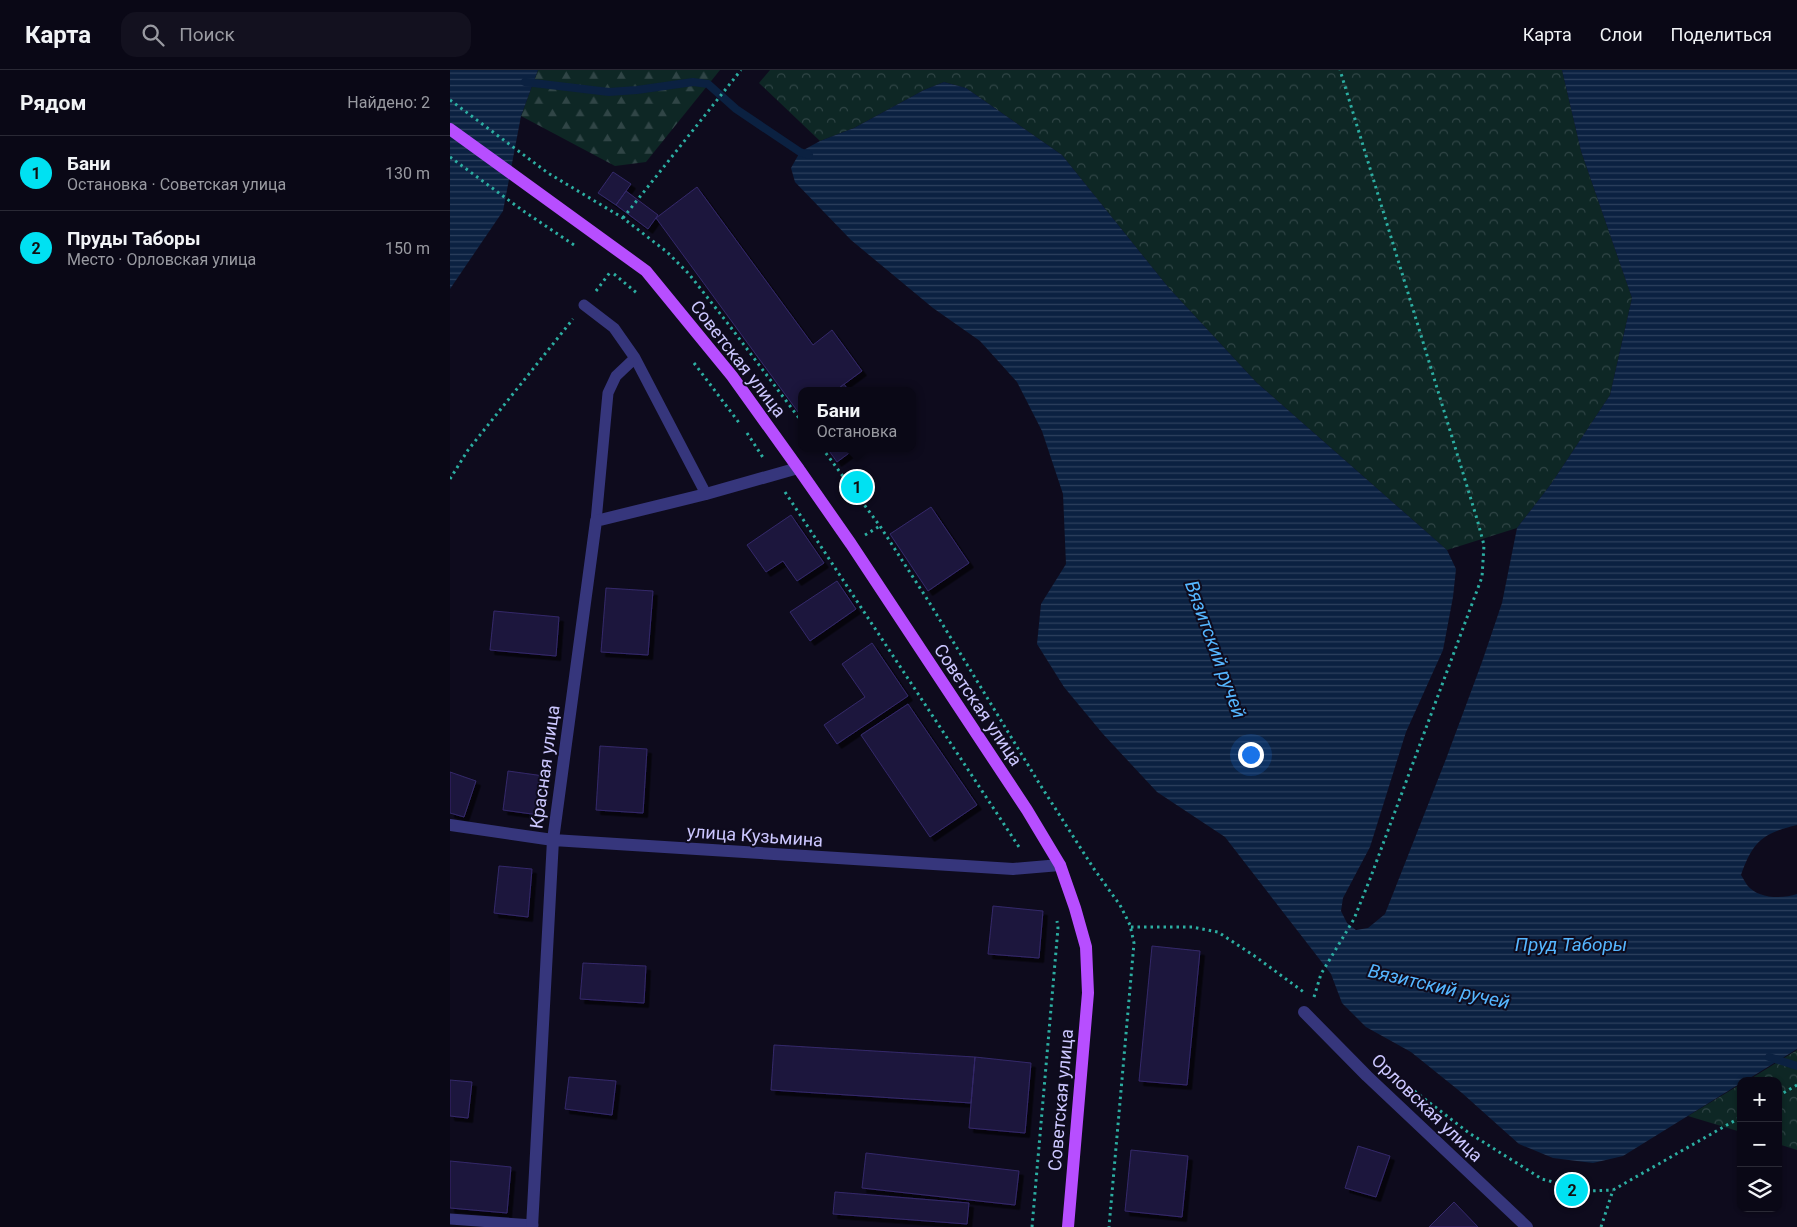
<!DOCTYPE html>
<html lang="ru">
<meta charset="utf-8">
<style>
:root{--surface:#0a0816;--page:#13111f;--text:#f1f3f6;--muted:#999aa1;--line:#2a2935;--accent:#00e1f2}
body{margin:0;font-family:Roboto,sans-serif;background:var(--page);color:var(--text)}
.controls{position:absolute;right:15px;bottom:15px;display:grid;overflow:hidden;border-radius:10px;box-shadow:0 1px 4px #0004}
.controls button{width:45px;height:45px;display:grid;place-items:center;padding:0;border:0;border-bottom:1px solid var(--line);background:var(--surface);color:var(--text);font:25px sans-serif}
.you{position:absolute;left:800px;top:684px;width:18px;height:18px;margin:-12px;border:4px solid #fff;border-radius:50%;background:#1a73e8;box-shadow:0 0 0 8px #1a73e833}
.badge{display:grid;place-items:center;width:32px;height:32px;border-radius:50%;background:var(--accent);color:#111;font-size:16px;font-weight:700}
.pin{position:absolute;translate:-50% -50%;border:2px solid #fff;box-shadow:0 1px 5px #0006}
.popup{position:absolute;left:348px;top:317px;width:118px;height:65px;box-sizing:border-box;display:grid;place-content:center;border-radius:10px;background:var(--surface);filter:drop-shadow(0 1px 4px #0005);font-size:16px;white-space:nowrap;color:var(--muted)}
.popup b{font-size:19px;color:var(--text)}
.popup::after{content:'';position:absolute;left:50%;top:100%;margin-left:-10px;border:10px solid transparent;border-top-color:var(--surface)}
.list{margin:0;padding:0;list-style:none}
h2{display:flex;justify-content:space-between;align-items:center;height:65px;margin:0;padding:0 20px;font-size:21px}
h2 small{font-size:16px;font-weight:400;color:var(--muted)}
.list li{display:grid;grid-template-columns:32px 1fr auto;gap:15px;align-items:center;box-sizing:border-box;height:75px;padding:0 20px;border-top:1px solid var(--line)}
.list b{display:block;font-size:19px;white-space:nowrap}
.list p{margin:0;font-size:16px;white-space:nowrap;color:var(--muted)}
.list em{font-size:16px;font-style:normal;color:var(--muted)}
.icon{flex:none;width:28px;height:28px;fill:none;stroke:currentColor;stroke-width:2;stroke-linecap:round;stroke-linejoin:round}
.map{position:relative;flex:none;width:1347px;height:1157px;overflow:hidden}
header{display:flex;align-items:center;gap:30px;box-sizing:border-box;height:70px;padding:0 25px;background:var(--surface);border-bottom:1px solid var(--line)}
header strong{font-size:24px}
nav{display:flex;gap:28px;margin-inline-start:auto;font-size:18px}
.search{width:350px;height:45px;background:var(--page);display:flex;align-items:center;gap:12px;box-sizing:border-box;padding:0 18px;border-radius:15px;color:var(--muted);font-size:19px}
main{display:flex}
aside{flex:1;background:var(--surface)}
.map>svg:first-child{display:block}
.forest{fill:url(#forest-firs)}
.park{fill:url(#park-crowns)}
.water{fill:url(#water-rules)}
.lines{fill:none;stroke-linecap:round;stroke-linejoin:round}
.stream{stroke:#0b2141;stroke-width:8}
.building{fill:#1e173e;stroke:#34296a;filter:url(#shadow)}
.path{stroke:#2caea2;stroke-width:3;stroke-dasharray:2.5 4;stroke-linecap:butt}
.service{stroke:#36367c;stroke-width:11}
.minor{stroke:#36367c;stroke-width:12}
.primary{stroke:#b74eff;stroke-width:12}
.labels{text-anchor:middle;stroke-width:4;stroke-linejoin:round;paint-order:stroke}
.street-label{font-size:18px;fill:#ccc7ff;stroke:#0e0b1d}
.water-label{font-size:19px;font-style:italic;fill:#55b6ff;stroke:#0e0b1d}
</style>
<header>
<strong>Карта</strong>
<div class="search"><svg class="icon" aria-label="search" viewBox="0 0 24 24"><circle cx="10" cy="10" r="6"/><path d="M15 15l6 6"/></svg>Поиск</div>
<nav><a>Карта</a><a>Слои</a><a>Поделиться</a></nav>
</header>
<main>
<aside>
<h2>Рядом<small>Найдено: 2</small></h2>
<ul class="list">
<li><span class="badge">1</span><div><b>Бани</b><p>Остановка · Советская улица</p></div><em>130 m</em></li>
<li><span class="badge">2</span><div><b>Пруды Таборы</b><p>Место · Орловская улица</p></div><em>150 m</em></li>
</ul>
</aside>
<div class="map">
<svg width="1347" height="1157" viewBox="0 0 1347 1157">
<defs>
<pattern id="forest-firs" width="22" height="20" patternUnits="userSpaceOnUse" patternTransform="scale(1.25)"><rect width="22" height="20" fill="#0e2725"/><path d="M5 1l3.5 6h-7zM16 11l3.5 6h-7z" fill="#304546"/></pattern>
<pattern id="park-crowns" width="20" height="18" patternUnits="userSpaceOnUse" patternTransform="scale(1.25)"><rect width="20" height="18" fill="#0e2725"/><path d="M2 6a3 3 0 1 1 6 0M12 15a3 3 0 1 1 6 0" fill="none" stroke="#304546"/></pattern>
<pattern id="water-rules" width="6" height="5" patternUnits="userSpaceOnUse" patternTransform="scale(1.25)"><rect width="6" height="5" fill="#0b2141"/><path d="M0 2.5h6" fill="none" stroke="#2d405e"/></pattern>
<filter id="shadow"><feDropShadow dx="4.5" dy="4.5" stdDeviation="0" flood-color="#0009"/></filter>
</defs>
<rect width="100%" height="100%" fill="#0e0b1d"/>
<path class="forest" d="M 88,0 L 270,0 L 196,92 L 165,96 L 71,46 Z"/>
<path class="park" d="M 320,0 L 1112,0 L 1131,81 L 1182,228 L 1160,325 L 1101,414 L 1067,458 L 997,480 L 806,312 L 718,217 L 612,85 L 516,18 L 494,12 L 474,20 L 404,58 L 370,71 L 309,13 Z
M 1347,980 L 1347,1080 L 1328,1074 L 1328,1011 L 1297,1011 Z
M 1291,1014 L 1291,1062 L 1238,1046 Z"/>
<path class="water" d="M 0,0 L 88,0 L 71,46 L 53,141 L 0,219 Z
M 1112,0 L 1347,0 L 1347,755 C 1313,763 1303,771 1291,805 C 1293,808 1295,812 1297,815 C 1308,829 1332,829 1347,824 L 1347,979 L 1295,1011 L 1291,1011 L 1291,1013 L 1173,1086 L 1143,1093 L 1103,1088 L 1069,1074 L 1012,1023 L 961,982 L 916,957 L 892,933 L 881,904 L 775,767 L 707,722 L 653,664 L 614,617 L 587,574 L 591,534 L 616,494 L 613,424 L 592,361 L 567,312 L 530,271 L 483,238 L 401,170 L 345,112 L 341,98 L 350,82 L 370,71 L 404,58 L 474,20 L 494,12 L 516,18 L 612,85 L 718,217 L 806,312 L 997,480 L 1006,499 L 1003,527 L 993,580 L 956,662 L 920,777 L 893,828 L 891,841 L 897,853 L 906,860 L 918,858 L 935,844 L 996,689 L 1032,592 L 1052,533 L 1067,458 L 1101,414 L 1160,325 L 1182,228 L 1131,81 Z"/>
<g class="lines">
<path class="stream" d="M 75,12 L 159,22 L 187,20 L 243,12 L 258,14 L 286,39 L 350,82 L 359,85
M 1319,987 L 1347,996"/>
</g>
<path class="building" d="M 163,102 L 181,114 L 166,135 L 148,123 Z
M 247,117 L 363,275 L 382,260 L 412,301 L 385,321 L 352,321 L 352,345 L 351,346 L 206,148 Z
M 176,121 L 208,145 L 198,159 L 166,135 Z
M 394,314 L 399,321 L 385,321 Z
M 377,378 L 406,378 L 387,392 Z
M 481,437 L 519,493 L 478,521 L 440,464 Z
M 341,445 L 374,493 L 347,511 L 333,491 L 316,502 L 297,475 Z
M 387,511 L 406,539 L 360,571 L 340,542 Z
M 156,518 L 203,521 L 198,585 L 151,582 Z
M 44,541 L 109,547 L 106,586 L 40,580 Z
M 422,573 L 458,626 L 387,674 L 374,655 L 415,627 L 392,594 Z
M 458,634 L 527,735 L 480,767 L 411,665 Z
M 150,676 L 197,679 L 193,743 L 146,740 Z
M 58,701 L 94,706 L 89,745 L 53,740 Z
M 0,702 L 26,711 L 14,747 L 0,743 Z
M 49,796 L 82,799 L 78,847 L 44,843 Z
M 543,836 L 593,841 L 589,888 L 538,884 Z
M 702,876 L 750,881 L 737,1015 L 689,1011 Z
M 133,893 L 196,896 L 194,933 L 130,929 Z
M 324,975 L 525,987 L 521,1033 L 321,1020 Z
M 525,987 L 581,993 L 575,1063 L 519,1058 Z
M 119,1007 L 166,1011 L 162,1045 L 115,1039 Z
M 0,1010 L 22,1012 L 18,1048 L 0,1046 Z
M 908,1076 L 940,1086 L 926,1127 L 895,1118 Z
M 681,1080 L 738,1086 L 732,1147 L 675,1141 Z
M 416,1083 L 569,1101 L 565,1135 L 412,1118 Z
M 0,1091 L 61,1097 L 57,1143 L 0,1138 Z
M 385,1122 L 519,1133 L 517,1154 L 383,1144 Z
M 1004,1132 L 1028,1157 L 979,1157 Z"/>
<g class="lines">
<path class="path" d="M 0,30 L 98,103 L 173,148 L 217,182 L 239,204 L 279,255 L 352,352
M 0,87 L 72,140 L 127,177
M 173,148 L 291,0
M 164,204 L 188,224
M 146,221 L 161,201
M 244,293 L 290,354
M 297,363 L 314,389
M 372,378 L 430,456 L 479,532 L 589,713 L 644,799 L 670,835 L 680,855 L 684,873 L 659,1157
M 0,409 L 18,380 L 123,249
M 335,422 L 571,780
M 415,465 L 430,456
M 681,857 L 742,857 L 768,862 L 806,887 L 855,923
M 864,927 L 871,904 L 904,849 L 920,809 L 1032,507 L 1034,475 L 1027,449 L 890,0
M 954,1013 L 1019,1063 L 1092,1109 L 1136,1121 L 1163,1120
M 1328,1026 L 1347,1015
M 582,1157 L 608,858 L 607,851
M 1151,1157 L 1163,1120 L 1291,1047"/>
<path class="service" d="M 134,235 L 164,258 L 185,288
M 146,451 L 158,323 L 166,306 L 185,288 L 256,424
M 0,1149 L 83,1155"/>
<path class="minor" d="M 0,755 L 103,770 L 563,799 L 610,795
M 854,942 L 917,1006 L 1077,1157
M 82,1157 L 103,770 L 146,451 L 256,424 L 348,398"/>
<path class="primary" d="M 0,59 L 196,201 L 282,306 L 348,398 L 401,474 L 577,740 L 610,795 L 625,838 L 636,877 L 638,923 L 618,1157"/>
</g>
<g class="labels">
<g class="street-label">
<text transform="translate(288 289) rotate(52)" y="6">Советская улица</text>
<text transform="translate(528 635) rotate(56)" y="6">Советская улица</text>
<text transform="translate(95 697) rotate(-82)" y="6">Красная улица</text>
<text transform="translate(305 766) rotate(4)" y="6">улица Кузьмина</text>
<text transform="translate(611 1030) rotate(-85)" y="6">Советская улица</text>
<text transform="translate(977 1038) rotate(44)" y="6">Орловская улица</text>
</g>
<g class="water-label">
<text transform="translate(766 579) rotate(70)" y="7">Вязитский ручей</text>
<text x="1121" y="881">Пруд Таборы</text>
<text transform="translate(989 916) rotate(13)" y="7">Вязитский ручей</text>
</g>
</g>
</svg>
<div class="controls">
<button>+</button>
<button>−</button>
<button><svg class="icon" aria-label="layers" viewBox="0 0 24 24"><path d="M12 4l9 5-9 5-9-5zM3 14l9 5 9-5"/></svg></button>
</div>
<div class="you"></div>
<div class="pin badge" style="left:407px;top:417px">1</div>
<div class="popup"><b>Бани</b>Остановка</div>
<div class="pin badge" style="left:1122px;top:1120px">2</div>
</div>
</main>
